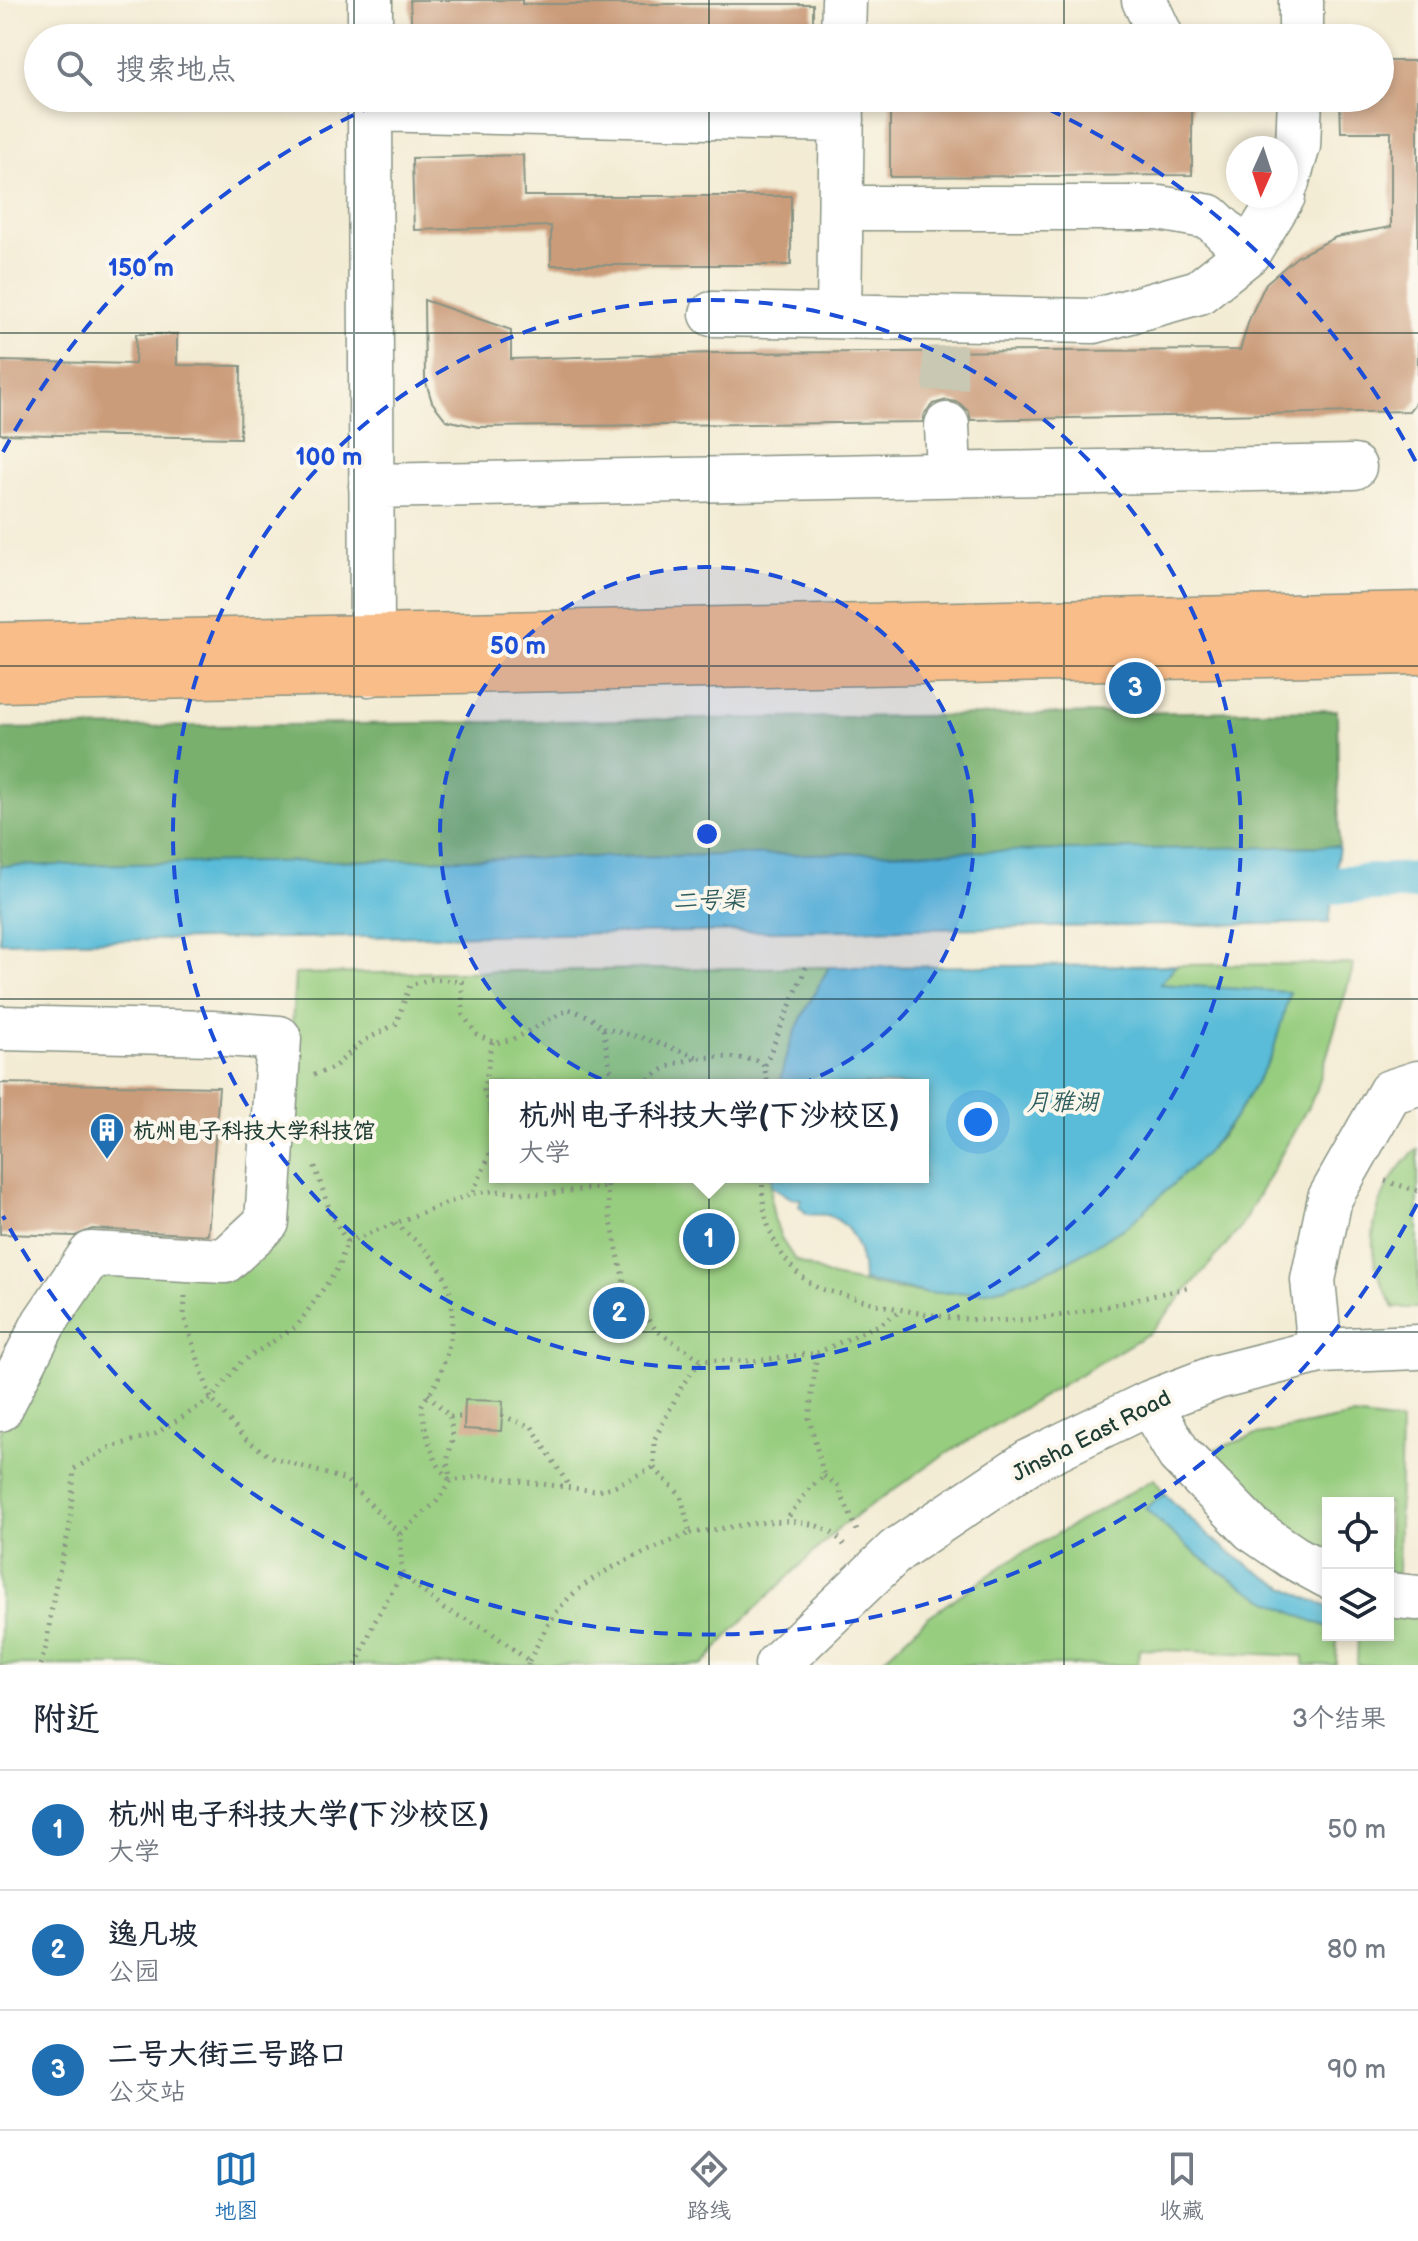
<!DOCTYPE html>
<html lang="zh">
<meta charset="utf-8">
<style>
:root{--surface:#fff;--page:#f2f2f3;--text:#1f2937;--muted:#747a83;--line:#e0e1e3;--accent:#1f6fb2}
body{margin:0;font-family:"Balsamiq Sans","LXGW WenKai TC",sans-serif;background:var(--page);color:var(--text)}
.controls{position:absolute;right:24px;bottom:24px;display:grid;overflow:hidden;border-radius:0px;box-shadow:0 4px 12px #0003}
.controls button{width:72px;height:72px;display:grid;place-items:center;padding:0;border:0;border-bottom:2px solid var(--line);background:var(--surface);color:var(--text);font:40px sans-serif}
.compass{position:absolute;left:1226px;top:136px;width:72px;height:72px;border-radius:50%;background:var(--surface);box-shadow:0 4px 12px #0003;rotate:183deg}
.you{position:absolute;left:978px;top:1122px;width:28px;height:28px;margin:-20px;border:6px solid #fff;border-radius:50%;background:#1a73e8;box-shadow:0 0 0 12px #1a73e833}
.badge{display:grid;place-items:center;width:52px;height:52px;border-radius:50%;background:var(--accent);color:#fff;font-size:26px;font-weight:700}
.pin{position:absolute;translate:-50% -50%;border:4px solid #fff;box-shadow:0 2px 8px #0006}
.popup{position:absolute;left:489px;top:1079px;width:440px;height:104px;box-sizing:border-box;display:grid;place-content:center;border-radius:0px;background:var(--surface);filter:drop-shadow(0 2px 6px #0005);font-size:26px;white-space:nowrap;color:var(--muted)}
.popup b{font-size:30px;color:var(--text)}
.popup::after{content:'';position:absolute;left:50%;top:100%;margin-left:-16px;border:16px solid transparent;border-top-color:var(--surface)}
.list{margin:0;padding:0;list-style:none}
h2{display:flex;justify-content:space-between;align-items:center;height:104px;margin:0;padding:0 32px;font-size:34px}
h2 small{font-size:26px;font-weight:400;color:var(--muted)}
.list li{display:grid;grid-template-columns:52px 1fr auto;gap:24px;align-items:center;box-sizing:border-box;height:120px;padding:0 32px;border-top:2px solid var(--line)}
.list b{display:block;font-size:30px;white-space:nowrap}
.list p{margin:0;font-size:26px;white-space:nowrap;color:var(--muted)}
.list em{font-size:26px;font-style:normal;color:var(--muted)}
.icon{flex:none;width:44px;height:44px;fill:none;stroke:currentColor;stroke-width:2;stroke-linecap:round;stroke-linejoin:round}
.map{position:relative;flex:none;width:1418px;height:1665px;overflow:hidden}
.search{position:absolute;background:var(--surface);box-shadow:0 4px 12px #0003;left:24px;right:24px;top:24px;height:88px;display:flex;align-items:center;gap:20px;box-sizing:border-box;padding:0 28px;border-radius:44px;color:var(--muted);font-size:30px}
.sheet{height:464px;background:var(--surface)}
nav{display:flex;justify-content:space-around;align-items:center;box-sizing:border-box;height:112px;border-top:2px solid var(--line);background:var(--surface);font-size:22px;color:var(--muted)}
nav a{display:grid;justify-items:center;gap:4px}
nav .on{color:var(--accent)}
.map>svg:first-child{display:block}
.green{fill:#97cd7f;stroke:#5b855a;stroke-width:2}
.forest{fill:#79b06e;stroke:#4c7651;stroke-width:2}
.water{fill:#5abcd8;stroke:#3c7c86;stroke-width:2}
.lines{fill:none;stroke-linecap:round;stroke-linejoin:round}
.canal{stroke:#5abcd8;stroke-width:38}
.building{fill:#cb9c7a}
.minor-tunnel{stroke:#c9c8b3;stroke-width:44;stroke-dasharray:44 22;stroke-linecap:butt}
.minor-casing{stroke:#899484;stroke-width:47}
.major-casing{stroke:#899484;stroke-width:47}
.path{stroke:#899484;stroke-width:5;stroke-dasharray:2 6;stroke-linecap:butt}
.minor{stroke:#fff;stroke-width:44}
.major{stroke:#f8bd89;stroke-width:44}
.grid{fill:none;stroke:#1f3d34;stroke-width:2;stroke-opacity:0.55}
.ring{fill:none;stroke:#1d4ed8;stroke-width:4;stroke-dasharray:14 10}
.labels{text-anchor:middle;stroke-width:8;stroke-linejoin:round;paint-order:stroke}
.poi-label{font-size:22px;font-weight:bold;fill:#1f3d34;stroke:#fbf7ec;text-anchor:start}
.street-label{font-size:22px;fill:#1f3d34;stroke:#fbf7ec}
.water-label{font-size:24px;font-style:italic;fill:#2e5d5d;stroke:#fbf7ec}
.centre{fill:#1d4ed8;stroke:#fbf7ec;stroke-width:4}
.ring-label{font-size:24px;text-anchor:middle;font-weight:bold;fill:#1d4ed8;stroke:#fbf7ec;stroke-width:8;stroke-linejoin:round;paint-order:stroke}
</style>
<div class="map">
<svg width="1418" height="1665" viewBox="0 0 1418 1665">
<rect width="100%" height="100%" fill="#fbf7ec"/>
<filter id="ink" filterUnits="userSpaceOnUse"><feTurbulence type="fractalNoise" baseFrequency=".0125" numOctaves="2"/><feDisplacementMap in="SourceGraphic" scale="16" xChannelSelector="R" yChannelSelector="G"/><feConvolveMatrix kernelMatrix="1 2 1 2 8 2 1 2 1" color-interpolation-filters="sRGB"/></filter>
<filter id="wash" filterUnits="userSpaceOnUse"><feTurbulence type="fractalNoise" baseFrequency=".006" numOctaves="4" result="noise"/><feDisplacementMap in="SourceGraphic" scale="32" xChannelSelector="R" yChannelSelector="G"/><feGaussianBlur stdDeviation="1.8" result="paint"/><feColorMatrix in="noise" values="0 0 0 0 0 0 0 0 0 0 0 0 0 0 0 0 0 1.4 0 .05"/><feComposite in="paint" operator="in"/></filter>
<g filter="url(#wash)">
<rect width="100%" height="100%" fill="#f3ebd3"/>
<path class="green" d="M 1354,964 L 1316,1092 L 1239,1230 L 1151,1332 L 936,1460 L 840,1527 L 734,1629 L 703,1665 L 0,1665 L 0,1430 L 89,1279 L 280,1236 L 295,974 L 829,967 C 809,1004 785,1042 780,1085 L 495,1085 L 495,1177 L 772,1177 L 771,1201 L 774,1218 L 782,1240 L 795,1260 L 832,1277 L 893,1289 L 927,1293 L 983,1292 L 1005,1287 L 1063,1264 L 1129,1225 L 1219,1139 L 1235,1118 L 1272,1055 L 1159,984 L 1176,965 Z
M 1418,1149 L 1418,1308 L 1394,1308 C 1389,1297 1382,1286 1378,1274 C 1363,1231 1383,1177 1418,1149 Z
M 1352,1416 L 1401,1422 L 1398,1574 L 1388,1572 L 1388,1503 L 1328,1503 L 1328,1553 C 1281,1527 1242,1491 1207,1452 L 1253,1436 Z
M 1154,1479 L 1165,1494 L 1146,1508 C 1201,1563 1254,1600 1328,1627 L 1328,1635 L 1337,1635 L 1336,1665 L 1304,1665 L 1304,1656 L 1139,1649 L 1138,1665 L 878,1665 L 928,1617 L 1011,1560 Z
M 1388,1616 L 1418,1618 L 1418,1665 L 1357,1665 L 1358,1635 L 1388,1635 Z"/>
<path class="forest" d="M 1337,710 L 1339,846 L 0,866 L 0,729 Z"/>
<path class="water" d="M 1339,846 L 1329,923 L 0,942 L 0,866 Z
M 1176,965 L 1160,984 L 1290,992 L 1272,1055 L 1235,1118 L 1203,1156 L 1129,1225 L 1063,1264 L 1005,1287 L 983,1292 L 927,1293 L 863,1281 C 863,1256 855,1224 827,1215 C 821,1214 813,1215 807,1214 L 799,1206 L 801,1199 L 791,1198 L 772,1186 L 772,1177 L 923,1177 L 923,1085 L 780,1085 C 785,1042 809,1004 829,967 Z
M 1165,1494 C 1214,1546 1262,1580 1328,1607 L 1328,1627 C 1254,1600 1201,1563 1145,1508 Z"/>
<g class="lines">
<path class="canal" d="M 1285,887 L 1418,881"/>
</g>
<g id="blocks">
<path class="building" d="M 410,0 L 522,0 L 522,4 L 813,4 L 813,38 L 412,38 Z
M 1380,61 L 1418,61 L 1418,399 L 1409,411 L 971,420 L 968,411 L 959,403 L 947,400 L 933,404 L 925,413 L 923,422 L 478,427 L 446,420 L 432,402 L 425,379 L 424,300 L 511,330 L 511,359 L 714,353 L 1240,350 L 1250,317 L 1266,283 L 1298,256 L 1336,237 L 1391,227 L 1391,132 L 1341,132 L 1340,98 L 1380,98 Z
M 1192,100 L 1192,175 L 890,177 L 890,101 Z
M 523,155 L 524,196 L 791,196 L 791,265 L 551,265 L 551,226 L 414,230 L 412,158 Z
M 136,334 L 177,334 L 177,365 L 241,366 L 240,438 L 0,434 L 0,361 L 135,364 Z
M 0,1083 L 219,1087 L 208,1235 L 92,1229 L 75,1236 L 0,1234 Z
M 465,1400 L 503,1401 L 501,1431 L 464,1429 Z"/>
</g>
</g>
<g filter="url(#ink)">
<use href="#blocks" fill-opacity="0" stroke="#899484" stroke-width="2"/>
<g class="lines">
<path class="minor-tunnel" d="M 944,346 L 947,425"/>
<g class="minor-casing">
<path id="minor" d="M 370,0 L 370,38
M 1144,0 L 1162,38
M 843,38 L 844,0
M 1301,38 L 1301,0
M 370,109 L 842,120
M 1286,185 L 1298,146 L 1300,98
M 841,208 L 1159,208 L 1210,217 L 1248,253
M 712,314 L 1094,321 L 1199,292 L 1248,253 L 1283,196
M 839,315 L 842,98
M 947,425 L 949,474
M 371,486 L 1354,467
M 369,674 L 372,637 L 370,98
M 0,1028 L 212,1033 L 279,1038 L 267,1222 L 225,1261 L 91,1254 L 44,1323 L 0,1409
M 1320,1351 L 1313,1280 L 1330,1198 L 1390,1092 L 1418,1083
M 1149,1403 L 1179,1454 L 1252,1529 L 1293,1557 L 1328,1576
M 1388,1595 L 1418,1598
M 777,1665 L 897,1550 L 1030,1461 L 1149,1403 L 1217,1377 L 1320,1351 L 1418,1347"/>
</g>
<g class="major-casing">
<path id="major" d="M 0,645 L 1418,614
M 0,680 L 1418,652"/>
</g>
<path class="path" d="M 603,1028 L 643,1038 L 697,1057
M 492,1042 L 484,1091 L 495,1121
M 765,1065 L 806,967
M 314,1075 L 333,1068 L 362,1042 L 396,1024 L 410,985 L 432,979 L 462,982 L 463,1015 L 478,1036 L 497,1043 L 516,1038 L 569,1009 L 590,1017 L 603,1028 L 610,1068 L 618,1085
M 643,1085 C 674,1053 719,1054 760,1061 L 764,1066 L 768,1085
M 606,1177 L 609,1212 L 624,1282 L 639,1308 L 656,1330 L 701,1360 L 752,1361 L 817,1353 L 809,1418 L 824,1476 L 810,1488 L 786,1520
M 763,1177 C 759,1220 778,1264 815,1286 C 823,1291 835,1292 844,1295 C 907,1314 983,1327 1048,1317 C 1096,1311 1144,1297 1191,1287
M 1385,1181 L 1418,1191
M 473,1192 L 489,1157 L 495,1124
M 395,1223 C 411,1237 428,1249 439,1267 C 461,1299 452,1347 437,1381 C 433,1390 425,1398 421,1407 C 427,1433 430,1462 451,1481
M 347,1242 L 473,1193 L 493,1191 L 544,1194 L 606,1187
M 185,1296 L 184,1317 L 211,1399 L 243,1437 L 269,1456 L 346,1480 L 400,1534 L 402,1574 L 444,1609 L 485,1628 L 529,1661 L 528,1665
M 817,1353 L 881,1324 L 902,1310
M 428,1394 L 450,1417 L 464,1417
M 502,1416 L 532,1427 L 569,1486
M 450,1417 L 453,1436 L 447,1462 L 451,1480
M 824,1476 L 839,1486 C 843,1504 853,1516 858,1535
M 690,1533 C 734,1529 814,1503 844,1545
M 400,1534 L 437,1501 L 451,1481 L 482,1476 L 595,1491 L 612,1487 L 653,1468
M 529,1661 C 537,1646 544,1630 553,1617 C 583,1572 644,1554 690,1533 L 681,1496 L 654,1468 L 654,1440 L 683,1384 L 701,1360
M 40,1665 L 46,1647 L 55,1588 L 70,1526 L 74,1469 L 108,1448 L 155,1434 L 211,1399 L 241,1362 L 297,1326 L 338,1268 L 347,1242 L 331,1214 L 313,1161
M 356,1665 L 375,1621 L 402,1574"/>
<use href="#minor" class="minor"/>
<use href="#major" class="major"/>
</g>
</g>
<path class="grid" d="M 354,0 L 354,38M 709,0 L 709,38M 1064,0 L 1064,38M 354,98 L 354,1665M 709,98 L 709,1665M 1064,98 L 1064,1665M 0,333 L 1418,333M 0,666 L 1418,666M 0,999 L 1418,999M 0,1332 L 1418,1332"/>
<circle cx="707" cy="834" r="267" fill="#1d4ed8" fill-opacity=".12"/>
<g class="ring">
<circle cx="707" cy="834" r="267"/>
<circle cx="707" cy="834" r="534"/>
<path d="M1417 1204A801 801 0 0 1 3 1216M3 452A801 801 0 0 1 388 99M623 37A801 801 0 0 1 791 37M1026 99A801 801 0 0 1 1417 464"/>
</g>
<defs>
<g id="building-pin" transform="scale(1.8)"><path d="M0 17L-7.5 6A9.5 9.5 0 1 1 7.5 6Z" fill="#1f6fb2" stroke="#fbf7ec"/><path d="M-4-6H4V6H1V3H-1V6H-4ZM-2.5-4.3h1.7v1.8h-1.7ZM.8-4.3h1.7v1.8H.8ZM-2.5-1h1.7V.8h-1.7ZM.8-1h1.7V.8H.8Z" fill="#fff"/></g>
</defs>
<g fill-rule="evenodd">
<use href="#building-pin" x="107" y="1130"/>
</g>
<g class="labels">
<g class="poi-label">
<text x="133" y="1138">杭州电子科技大学科技馆</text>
</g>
<g class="street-label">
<text transform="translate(1091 1435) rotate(-27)" y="8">Jinsha East Road</text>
</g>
<g class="water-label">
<text transform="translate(709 900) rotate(-1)" y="8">二号渠</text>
<text x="1062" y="1110">月雅湖</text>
</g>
</g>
<circle cx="707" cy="834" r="12" class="centre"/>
<g class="ring-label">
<text x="141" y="276">150 m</text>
<text x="329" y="465">100 m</text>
<text x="518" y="654">50 m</text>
</g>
</svg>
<div class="controls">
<button><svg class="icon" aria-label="locate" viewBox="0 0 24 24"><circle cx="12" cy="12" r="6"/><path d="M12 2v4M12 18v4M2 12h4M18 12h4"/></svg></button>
<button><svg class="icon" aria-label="layers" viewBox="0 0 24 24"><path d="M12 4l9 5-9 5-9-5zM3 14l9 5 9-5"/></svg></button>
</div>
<svg class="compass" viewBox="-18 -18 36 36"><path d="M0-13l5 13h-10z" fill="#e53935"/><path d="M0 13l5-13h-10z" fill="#747a83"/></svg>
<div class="you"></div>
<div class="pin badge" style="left:709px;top:1239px">1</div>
<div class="popup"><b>杭州电子科技大学(下沙校区)</b>大学</div>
<div class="pin badge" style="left:619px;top:1313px">2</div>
<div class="pin badge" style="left:1135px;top:688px">3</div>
<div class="search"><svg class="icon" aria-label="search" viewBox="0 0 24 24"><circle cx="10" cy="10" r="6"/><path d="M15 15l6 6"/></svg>搜索地点</div>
</div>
<section class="sheet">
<h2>附近<small>3个结果</small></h2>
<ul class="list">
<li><span class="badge">1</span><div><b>杭州电子科技大学(下沙校区)</b><p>大学</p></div><em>50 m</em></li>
<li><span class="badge">2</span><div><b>逸凡坡</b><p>公园</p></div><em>80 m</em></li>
<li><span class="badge">3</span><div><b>二号大街三号路口</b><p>公交站</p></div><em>90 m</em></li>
</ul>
</section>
<nav>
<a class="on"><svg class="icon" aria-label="map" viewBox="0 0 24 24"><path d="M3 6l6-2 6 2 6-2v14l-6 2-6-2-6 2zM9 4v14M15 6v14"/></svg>地图</a>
<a><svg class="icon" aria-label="directions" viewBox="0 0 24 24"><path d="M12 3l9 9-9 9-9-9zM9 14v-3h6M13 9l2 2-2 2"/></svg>路线</a>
<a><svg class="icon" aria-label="saved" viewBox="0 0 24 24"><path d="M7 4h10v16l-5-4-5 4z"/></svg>收藏</a>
</nav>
